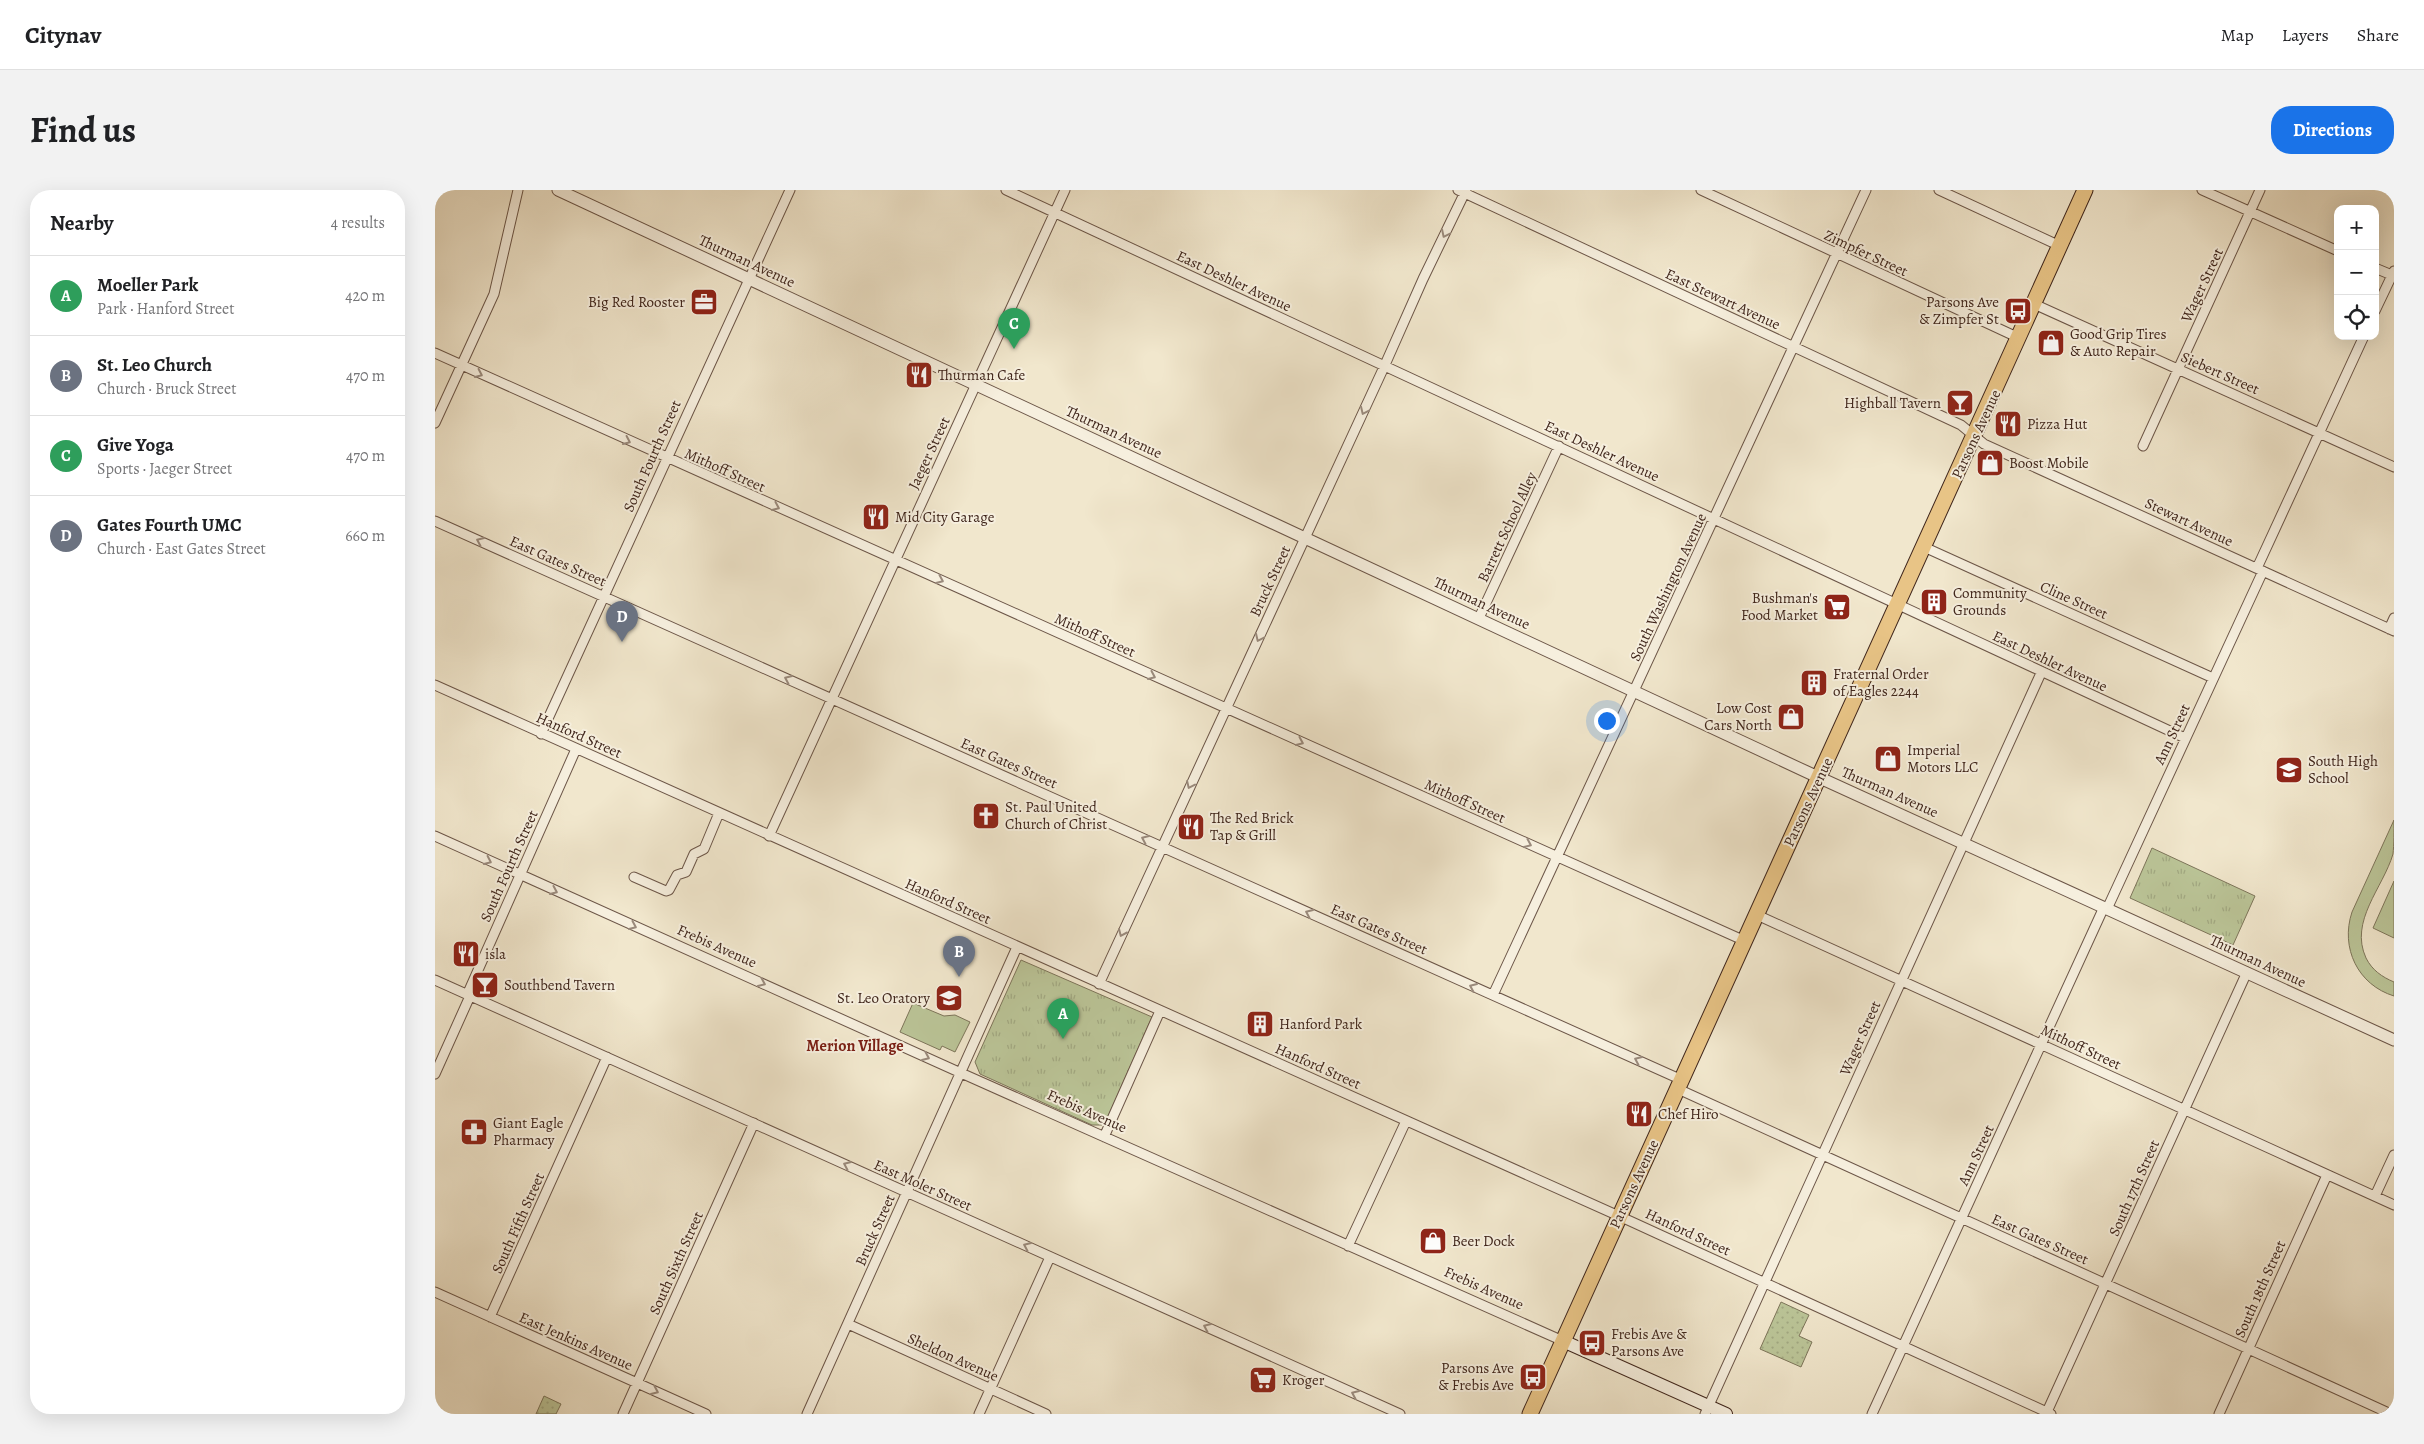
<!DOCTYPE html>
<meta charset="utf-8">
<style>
:root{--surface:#fff;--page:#f2f2f2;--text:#202124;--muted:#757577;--line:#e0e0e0;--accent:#1a73e8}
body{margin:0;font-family:Alegreya,serif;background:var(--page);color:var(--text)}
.controls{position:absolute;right:15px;top:15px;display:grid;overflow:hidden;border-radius:10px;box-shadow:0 5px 20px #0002}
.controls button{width:45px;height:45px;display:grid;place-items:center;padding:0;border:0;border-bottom:1px solid var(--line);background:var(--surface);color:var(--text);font:25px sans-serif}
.you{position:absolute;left:1171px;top:530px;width:18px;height:18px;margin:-12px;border:4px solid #fff;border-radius:50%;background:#1a73e8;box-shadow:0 0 0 8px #1a73e833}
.badge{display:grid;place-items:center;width:32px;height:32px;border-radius:50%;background:var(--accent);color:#fff;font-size:16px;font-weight:700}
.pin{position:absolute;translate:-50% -41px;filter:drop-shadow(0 1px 2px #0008)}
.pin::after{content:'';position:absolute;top:26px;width:18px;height:15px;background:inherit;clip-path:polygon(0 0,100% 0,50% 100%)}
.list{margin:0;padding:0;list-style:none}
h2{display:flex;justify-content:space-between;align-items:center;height:65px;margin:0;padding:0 20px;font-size:21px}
h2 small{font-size:16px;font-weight:400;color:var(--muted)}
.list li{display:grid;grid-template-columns:32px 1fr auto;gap:15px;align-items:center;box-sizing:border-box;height:80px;padding:0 20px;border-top:1px solid var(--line)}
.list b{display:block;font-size:19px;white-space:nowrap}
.list p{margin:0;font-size:16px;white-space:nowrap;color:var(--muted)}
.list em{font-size:16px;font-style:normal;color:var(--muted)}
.icon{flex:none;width:28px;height:28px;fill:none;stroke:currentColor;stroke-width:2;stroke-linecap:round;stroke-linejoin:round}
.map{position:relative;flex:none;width:1959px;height:1224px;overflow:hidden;border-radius:20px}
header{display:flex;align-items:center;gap:30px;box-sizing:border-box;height:70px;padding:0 25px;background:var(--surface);border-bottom:1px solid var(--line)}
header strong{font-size:24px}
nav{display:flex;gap:28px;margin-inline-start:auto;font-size:18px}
.intro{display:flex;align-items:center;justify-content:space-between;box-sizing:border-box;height:120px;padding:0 30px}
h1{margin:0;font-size:35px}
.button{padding:12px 22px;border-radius:20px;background:var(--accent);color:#fff;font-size:18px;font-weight:700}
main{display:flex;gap:30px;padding:0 30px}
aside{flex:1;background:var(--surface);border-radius:20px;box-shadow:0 5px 20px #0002}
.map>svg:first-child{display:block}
.grass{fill:#bbc598;stroke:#7d755a}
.park{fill:url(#park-tufts);stroke:#7d755a}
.garden{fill:url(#garden-dots);stroke:#7d755a}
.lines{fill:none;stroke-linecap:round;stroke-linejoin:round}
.minor-casing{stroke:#6c5648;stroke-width:11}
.tertiary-casing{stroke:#6c5648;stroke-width:13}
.secondary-casing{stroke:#3f251b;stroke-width:14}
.primary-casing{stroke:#3f251b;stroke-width:17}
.minor{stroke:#f6efde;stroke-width:9}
.tertiary{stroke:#f6efde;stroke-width:11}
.secondary{stroke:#f6efde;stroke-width:12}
.primary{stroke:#e8c486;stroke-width:15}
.oneway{stroke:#9a8a7c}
.labels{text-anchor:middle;stroke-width:4;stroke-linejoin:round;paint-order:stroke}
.street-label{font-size:15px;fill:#3f251b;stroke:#f6efde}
.poi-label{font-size:15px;fill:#3f251b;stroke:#f6efde;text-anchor:start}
.neighbourhood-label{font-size:16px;font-weight:bold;fill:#7a1f14;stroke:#f6efde}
</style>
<header>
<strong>Citynav</strong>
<nav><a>Map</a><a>Layers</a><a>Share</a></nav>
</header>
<div class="intro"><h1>Find us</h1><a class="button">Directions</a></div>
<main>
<aside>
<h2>Nearby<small>4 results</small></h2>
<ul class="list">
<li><span class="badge" style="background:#2e9e5b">A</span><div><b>Moeller Park</b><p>Park · Hanford Street</p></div><em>420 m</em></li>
<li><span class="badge" style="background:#6b7280">B</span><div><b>St. Leo Church</b><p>Church · Bruck Street</p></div><em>470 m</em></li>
<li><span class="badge" style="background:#2e9e5b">C</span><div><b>Give Yoga</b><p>Sports · Jaeger Street</p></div><em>470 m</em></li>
<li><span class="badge" style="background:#6b7280">D</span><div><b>Gates Fourth UMC</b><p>Church · East Gates Street</p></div><em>660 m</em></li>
</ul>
</aside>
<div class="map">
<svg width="1959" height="1224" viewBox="0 0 1959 1224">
<defs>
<pattern id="park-tufts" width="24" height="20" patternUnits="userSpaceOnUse" patternTransform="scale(1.25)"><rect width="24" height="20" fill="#bbc598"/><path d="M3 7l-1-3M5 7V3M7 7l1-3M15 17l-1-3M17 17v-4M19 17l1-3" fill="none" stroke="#a2a982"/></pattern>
<pattern id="garden-dots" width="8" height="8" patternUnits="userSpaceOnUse" patternTransform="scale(1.25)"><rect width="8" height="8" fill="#bbc598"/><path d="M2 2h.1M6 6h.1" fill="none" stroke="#a2a982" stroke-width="1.8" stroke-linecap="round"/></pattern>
</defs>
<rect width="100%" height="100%" fill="#f1e7cd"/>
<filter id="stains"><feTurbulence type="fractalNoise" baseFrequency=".004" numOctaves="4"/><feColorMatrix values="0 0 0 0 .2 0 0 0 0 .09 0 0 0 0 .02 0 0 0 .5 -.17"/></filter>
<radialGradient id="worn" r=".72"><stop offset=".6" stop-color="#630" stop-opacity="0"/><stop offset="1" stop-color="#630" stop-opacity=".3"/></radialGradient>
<path class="grass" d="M 1959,630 C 1959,640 1959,655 1958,664 C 1948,698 1914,731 1931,768 C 1937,780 1947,787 1959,792 L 1959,806 C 1923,795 1905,758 1917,722 Z
M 1959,691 L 1959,748 L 1938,738 Z
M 478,813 L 509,826 L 520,825 L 535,832 L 520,862 L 507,856 L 505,860 L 465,842 Z"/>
<path class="park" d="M 1717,658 L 1820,706 L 1798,755 L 1695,708 Z
M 586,770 L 717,827 L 672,929 L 667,935 L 657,935 L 545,884 L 540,872 Z"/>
<path class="garden" d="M 1346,1112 L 1374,1125 L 1364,1146 L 1377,1152 L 1366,1177 L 1325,1159 Z
M 109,1206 L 126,1214 L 121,1224 L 101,1224 Z"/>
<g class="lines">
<g class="minor-casing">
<path id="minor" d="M 571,0 L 1750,548
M 1023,0 L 1526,235 L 1549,254 L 1959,441
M 1266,0 L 1584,148
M 1504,0 L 1625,56
M 1767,0 L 1903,61
M 1940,78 L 1959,86
M 1599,114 L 1959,277
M 1940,121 L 1959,81
M 0,163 L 1310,751
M 0,233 L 59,104 L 83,0
M 1708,256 L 1825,0
M 0,331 L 1247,890
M 1489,357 L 1778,488
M 1822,378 L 1929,146
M 1044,428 L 1124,256
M 1954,439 L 1959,428
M 0,495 L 1195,1031 L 1616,1224
M 106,544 L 355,0
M 0,646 L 526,883 L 1128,1151
M 334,646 L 630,0
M 199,687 L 231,701 L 234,700 L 242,685 L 251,682 L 259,664 L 269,659 L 284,623
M 1672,719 L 1828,381
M 1322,725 L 1959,1015
M 0,790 L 965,1224
M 664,794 L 949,177 L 988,89 L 1031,0
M 32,805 L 141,559
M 1058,805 L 1431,0
M 0,884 L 35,806
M 1243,899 L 1956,1224
M 669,947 L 725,821
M 1940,1006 L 1959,965
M 913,1056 L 971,931
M 0,1102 L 271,1224
M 55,1127 L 172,867
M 413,1134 L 611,1224
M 188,1224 L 319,933
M 372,1224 L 582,757
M 544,1224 L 615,1067
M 1270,1224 L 1606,483
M 1437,1224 L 1669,717
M 1611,1224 L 1812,782
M 1784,1224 L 1892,985"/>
</g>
<g class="tertiary-casing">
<path id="tertiary" d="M 123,0 L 1372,582 L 1959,850"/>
</g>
<g class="secondary-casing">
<path id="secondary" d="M 1128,1151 L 1291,1224"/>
</g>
<g class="primary-casing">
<path id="primary" d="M 1095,1224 L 1650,0"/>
</g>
<use href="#minor" class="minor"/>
<use href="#tertiary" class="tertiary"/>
<use href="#secondary" class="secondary"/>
<use href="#primary" class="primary"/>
</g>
<defs><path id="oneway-chevron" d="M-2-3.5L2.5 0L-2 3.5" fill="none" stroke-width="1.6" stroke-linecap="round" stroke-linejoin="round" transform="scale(1.25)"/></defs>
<g class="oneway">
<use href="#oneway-chevron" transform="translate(1010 44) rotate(116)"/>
<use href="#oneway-chevron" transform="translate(44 184) rotate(25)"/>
<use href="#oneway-chevron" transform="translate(929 221) rotate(115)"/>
<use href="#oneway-chevron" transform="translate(192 251) rotate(25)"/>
<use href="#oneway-chevron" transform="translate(341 317) rotate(24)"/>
<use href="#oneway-chevron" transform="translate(45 351) rotate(-156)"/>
<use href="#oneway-chevron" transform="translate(505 390) rotate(24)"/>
<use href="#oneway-chevron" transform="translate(824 448) rotate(115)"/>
<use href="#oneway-chevron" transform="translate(717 486) rotate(24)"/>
<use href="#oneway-chevron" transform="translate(353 489) rotate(-156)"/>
<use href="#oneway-chevron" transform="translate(865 552) rotate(24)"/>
<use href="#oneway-chevron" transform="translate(755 595) rotate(115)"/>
<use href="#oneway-chevron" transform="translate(710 649) rotate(-156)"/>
<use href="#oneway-chevron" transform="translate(1093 654) rotate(24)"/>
<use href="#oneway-chevron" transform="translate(53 671) rotate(25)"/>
<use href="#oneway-chevron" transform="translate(119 701) rotate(24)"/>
<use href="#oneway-chevron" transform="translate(874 723) rotate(-156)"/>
<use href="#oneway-chevron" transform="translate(198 736) rotate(24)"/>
<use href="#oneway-chevron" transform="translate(687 743) rotate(114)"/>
<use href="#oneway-chevron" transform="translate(327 793) rotate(24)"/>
<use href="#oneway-chevron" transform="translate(1038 797) rotate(-156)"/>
<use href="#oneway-chevron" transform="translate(491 867) rotate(24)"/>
<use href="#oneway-chevron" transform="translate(1203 870) rotate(-156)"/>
<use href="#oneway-chevron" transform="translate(412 975) rotate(-156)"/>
<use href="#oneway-chevron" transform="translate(592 1056) rotate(-156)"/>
<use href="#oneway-chevron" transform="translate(772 1137) rotate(-156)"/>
<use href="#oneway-chevron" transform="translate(220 1201) rotate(24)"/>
<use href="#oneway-chevron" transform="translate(920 1204) rotate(-156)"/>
</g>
<defs>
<g id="office-square" transform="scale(1.4375)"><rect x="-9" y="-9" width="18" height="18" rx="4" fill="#8f2418" stroke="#f6efde"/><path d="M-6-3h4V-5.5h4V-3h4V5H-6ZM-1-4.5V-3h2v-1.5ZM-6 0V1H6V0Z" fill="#fff"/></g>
<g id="bus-square" transform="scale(1.4375)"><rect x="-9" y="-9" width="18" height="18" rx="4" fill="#8f2418" stroke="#f6efde"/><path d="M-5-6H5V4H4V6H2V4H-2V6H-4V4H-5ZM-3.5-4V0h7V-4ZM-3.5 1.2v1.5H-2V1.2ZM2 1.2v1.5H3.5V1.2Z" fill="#fff"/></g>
<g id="shop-square" transform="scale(1.4375)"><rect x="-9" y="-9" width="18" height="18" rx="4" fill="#8f2418" stroke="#f6efde"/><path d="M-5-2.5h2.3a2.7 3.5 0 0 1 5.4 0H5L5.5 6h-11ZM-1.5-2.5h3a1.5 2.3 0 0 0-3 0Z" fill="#fff"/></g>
<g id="restaurant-square" transform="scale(1.4375)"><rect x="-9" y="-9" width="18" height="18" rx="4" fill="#8f2418" stroke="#f6efde"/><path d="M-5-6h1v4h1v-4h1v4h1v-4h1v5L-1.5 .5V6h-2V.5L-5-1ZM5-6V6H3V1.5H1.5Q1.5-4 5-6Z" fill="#fff"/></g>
<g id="bar-square" transform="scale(1.4375)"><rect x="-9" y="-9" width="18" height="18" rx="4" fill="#8f2418" stroke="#f6efde"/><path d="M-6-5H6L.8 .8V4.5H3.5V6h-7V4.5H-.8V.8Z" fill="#fff"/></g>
<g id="building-square" transform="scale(1.4375)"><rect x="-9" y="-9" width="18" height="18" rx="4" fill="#8f2418" stroke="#f6efde"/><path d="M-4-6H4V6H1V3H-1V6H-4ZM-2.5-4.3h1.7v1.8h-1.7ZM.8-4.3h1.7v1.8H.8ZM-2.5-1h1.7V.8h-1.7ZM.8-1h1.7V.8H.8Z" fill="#fff"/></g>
<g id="supermarket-square" transform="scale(1.4375)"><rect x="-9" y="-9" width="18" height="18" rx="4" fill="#8f2418" stroke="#f6efde"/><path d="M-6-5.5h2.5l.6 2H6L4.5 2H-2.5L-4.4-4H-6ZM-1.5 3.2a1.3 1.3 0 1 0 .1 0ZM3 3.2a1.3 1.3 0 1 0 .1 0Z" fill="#fff"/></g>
<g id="school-square" transform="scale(1.4375)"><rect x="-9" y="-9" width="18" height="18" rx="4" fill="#8f2418" stroke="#f6efde"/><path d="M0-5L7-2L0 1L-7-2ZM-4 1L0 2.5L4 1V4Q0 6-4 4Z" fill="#fff"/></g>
<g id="church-square" transform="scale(1.4375)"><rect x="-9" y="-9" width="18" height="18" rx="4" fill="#8f2418" stroke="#f6efde"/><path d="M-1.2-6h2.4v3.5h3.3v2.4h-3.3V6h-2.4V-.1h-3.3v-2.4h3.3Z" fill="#fff"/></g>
<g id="pharmacy-square" transform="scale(1.4375)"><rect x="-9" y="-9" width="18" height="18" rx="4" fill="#8f2418" stroke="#f6efde"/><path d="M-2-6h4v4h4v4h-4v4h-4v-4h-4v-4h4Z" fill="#fff"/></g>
</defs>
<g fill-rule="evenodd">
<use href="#office-square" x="269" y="112"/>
<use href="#bus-square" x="1583" y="121"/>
<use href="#shop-square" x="1616" y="153"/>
<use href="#restaurant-square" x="484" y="185"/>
<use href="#bar-square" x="1525" y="213"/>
<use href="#restaurant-square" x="1573" y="234"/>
<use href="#shop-square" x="1555" y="273"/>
<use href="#restaurant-square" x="441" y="327"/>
<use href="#building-square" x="1499" y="412"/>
<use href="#supermarket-square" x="1402" y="417"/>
<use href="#building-square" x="1379" y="493"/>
<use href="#shop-square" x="1356" y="527"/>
<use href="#shop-square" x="1453" y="569"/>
<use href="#school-square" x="1854" y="580"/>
<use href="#church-square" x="551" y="626"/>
<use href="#restaurant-square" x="756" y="637"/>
<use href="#restaurant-square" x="31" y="764"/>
<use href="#bar-square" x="50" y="795"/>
<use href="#school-square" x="514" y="808"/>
<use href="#building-square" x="825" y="834"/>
<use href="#restaurant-square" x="1204" y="924"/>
<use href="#pharmacy-square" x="39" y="942"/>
<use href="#shop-square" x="998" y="1051"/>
<use href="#bus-square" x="1157" y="1153"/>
<use href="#bus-square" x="1098" y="1187"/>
<use href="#supermarket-square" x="828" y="1190"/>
</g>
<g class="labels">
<g class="street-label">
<text transform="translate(1431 63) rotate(25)" y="5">Zimpfer Street</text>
<text transform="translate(312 71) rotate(25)" y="5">Thurman Avenue</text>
<text transform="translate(799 91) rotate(25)" y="5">East Deshler Avenue</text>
<text transform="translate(1767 95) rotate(-65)" y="5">Wager Street</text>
<text transform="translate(1288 109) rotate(25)" y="5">East Stewart Avenue</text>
<text transform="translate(1785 183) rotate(24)" y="5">Siebert Street</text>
<text transform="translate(679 242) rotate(25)" y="5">Thurman Avenue</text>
<text transform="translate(1541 244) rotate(-65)" y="5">Parsons Avenue</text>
<text transform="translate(1167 261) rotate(25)" y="5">East Deshler Avenue</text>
<text transform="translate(494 263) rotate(-65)" y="5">Jaeger Street</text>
<text transform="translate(217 266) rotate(-66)" y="5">South Fourth Street</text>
<text transform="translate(290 280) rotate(24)" y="5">Mithoff Street</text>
<text transform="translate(1754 332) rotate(25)" y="5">Stewart Avenue</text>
<text transform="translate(1072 337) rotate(-65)" y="5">Barrett School Alley</text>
<text transform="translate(123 371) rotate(24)" y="5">East Gates Street</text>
<text transform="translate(835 391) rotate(-65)" y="5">Bruck Street</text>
<text transform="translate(1233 397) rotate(-65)" y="5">South Washington Avenue</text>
<text transform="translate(1639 410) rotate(24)" y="5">Cline Street</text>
<text transform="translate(1047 413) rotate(25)" y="5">Thurman Avenue</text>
<text transform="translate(660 445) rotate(24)" y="5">Mithoff Street</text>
<text transform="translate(1615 471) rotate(25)" y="5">East Deshler Avenue</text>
<text transform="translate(1737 544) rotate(-65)" y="5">Ann Street</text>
<text transform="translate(144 545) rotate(24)" y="5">Hanford Street</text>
<text transform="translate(574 573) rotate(24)" y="5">East Gates Street</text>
<text transform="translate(1455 602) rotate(24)" y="5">Thurman Avenue</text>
<text transform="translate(1030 611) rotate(24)" y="5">Mithoff Street</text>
<text transform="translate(1373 612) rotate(-65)" y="5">Parsons Avenue</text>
<text transform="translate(74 676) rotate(-66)" y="5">South Fourth Street</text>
<text transform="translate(513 711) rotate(24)" y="5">Hanford Street</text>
<text transform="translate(944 739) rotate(24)" y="5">East Gates Street</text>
<text transform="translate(282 756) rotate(24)" y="5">Frebis Avenue</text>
<text transform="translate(1823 771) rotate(25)" y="5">Thurman Avenue</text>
<text transform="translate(1425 848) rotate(-66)" y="5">Wager Street</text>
<text transform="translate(1646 857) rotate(25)" y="5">Mithoff Street</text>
<text transform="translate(883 876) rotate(24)" y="5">Hanford Street</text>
<text transform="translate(652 921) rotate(24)" y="5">Frebis Avenue</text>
<text transform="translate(1541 965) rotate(-65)" y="5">Ann Street</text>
<text transform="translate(1199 994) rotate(-65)" y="5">Parsons Avenue</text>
<text transform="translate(488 995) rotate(24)" y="5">East Moler Street</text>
<text transform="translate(1699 998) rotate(-66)" y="5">South 17th Street</text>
<text transform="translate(83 1033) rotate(-66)" y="5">South Fifth Street</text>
<text transform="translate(440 1040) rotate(-66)" y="5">Bruck Street</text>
<text transform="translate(1253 1042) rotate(25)" y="5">Hanford Street</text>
<text transform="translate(1605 1049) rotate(24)" y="5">East Gates Street</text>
<text transform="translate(241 1073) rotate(-66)" y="5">South Sixth Street</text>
<text transform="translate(1049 1098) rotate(24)" y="5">Frebis Avenue</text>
<text transform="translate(1825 1099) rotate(-66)" y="5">South 18th Street</text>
<text transform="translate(141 1151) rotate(24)" y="5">East Jenkins Avenue</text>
<text transform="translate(518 1167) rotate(24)" y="5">Sheldon Avenue</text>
</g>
<g class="poi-label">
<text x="250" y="117" text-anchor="end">Big Red Rooster</text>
<text x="1564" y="117" text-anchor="end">Parsons Ave<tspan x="1564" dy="17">&amp; Zimpfer St</tspan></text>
<text x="1635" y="149">Good Grip Tires<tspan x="1635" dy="17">&amp; Auto Repair</tspan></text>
<text x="503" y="190">Thurman Cafe</text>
<text x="1506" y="218" text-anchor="end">Highball Tavern</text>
<text x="1592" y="239">Pizza Hut</text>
<text x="1574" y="278">Boost Mobile</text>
<text x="460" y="332">Mid City Garage</text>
<text x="1518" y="408">Community<tspan x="1518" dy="17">Grounds</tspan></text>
<text x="1383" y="413" text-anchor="end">Bushman's<tspan x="1383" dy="17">Food Market</tspan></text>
<text x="1398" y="489">Fraternal Order<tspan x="1398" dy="17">of Eagles 2244</tspan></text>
<text x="1337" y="523" text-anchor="end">Low Cost<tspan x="1337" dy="17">Cars North</tspan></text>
<text x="1472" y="565">Imperial<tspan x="1472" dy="17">Motors LLC</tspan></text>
<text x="1873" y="576">South High<tspan x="1873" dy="17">School</tspan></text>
<text x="570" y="622">St. Paul United<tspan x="570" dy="17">Church of Christ</tspan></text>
<text x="775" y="633">The Red Brick<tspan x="775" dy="17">Tap &amp; Grill</tspan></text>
<text x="50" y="769">isla</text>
<text x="69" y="800">Southbend Tavern</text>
<text x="495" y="813" text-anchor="end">St. Leo Oratory</text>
<text x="844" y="839">Hanford Park</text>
<text x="1223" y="929">Chef Hiro</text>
<text x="58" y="938">Giant Eagle<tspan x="58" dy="17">Pharmacy</tspan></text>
<text x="1017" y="1056">Beer Dock</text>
<text x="1176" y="1149">Frebis Ave &amp;<tspan x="1176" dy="17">Parsons Ave</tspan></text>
<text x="1079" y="1183" text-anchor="end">Parsons Ave<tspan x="1079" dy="17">&amp; Frebis Ave</tspan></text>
<text x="847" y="1195">Kroger</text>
</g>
<g class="neighbourhood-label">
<text x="420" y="861">Merion Village</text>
</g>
</g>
<rect width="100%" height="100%" filter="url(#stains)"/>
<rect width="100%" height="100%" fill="url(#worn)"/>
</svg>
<div class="controls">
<button>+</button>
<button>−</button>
<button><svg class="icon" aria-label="locate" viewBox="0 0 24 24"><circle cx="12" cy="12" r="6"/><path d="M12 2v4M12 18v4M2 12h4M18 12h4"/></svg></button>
</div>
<div class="you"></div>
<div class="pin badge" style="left:628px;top:849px;background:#2e9e5b">A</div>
<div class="pin badge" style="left:524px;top:787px;background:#6b7280">B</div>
<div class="pin badge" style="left:579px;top:159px;background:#2e9e5b">C</div>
<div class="pin badge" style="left:187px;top:452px;background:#6b7280">D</div>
</div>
</main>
